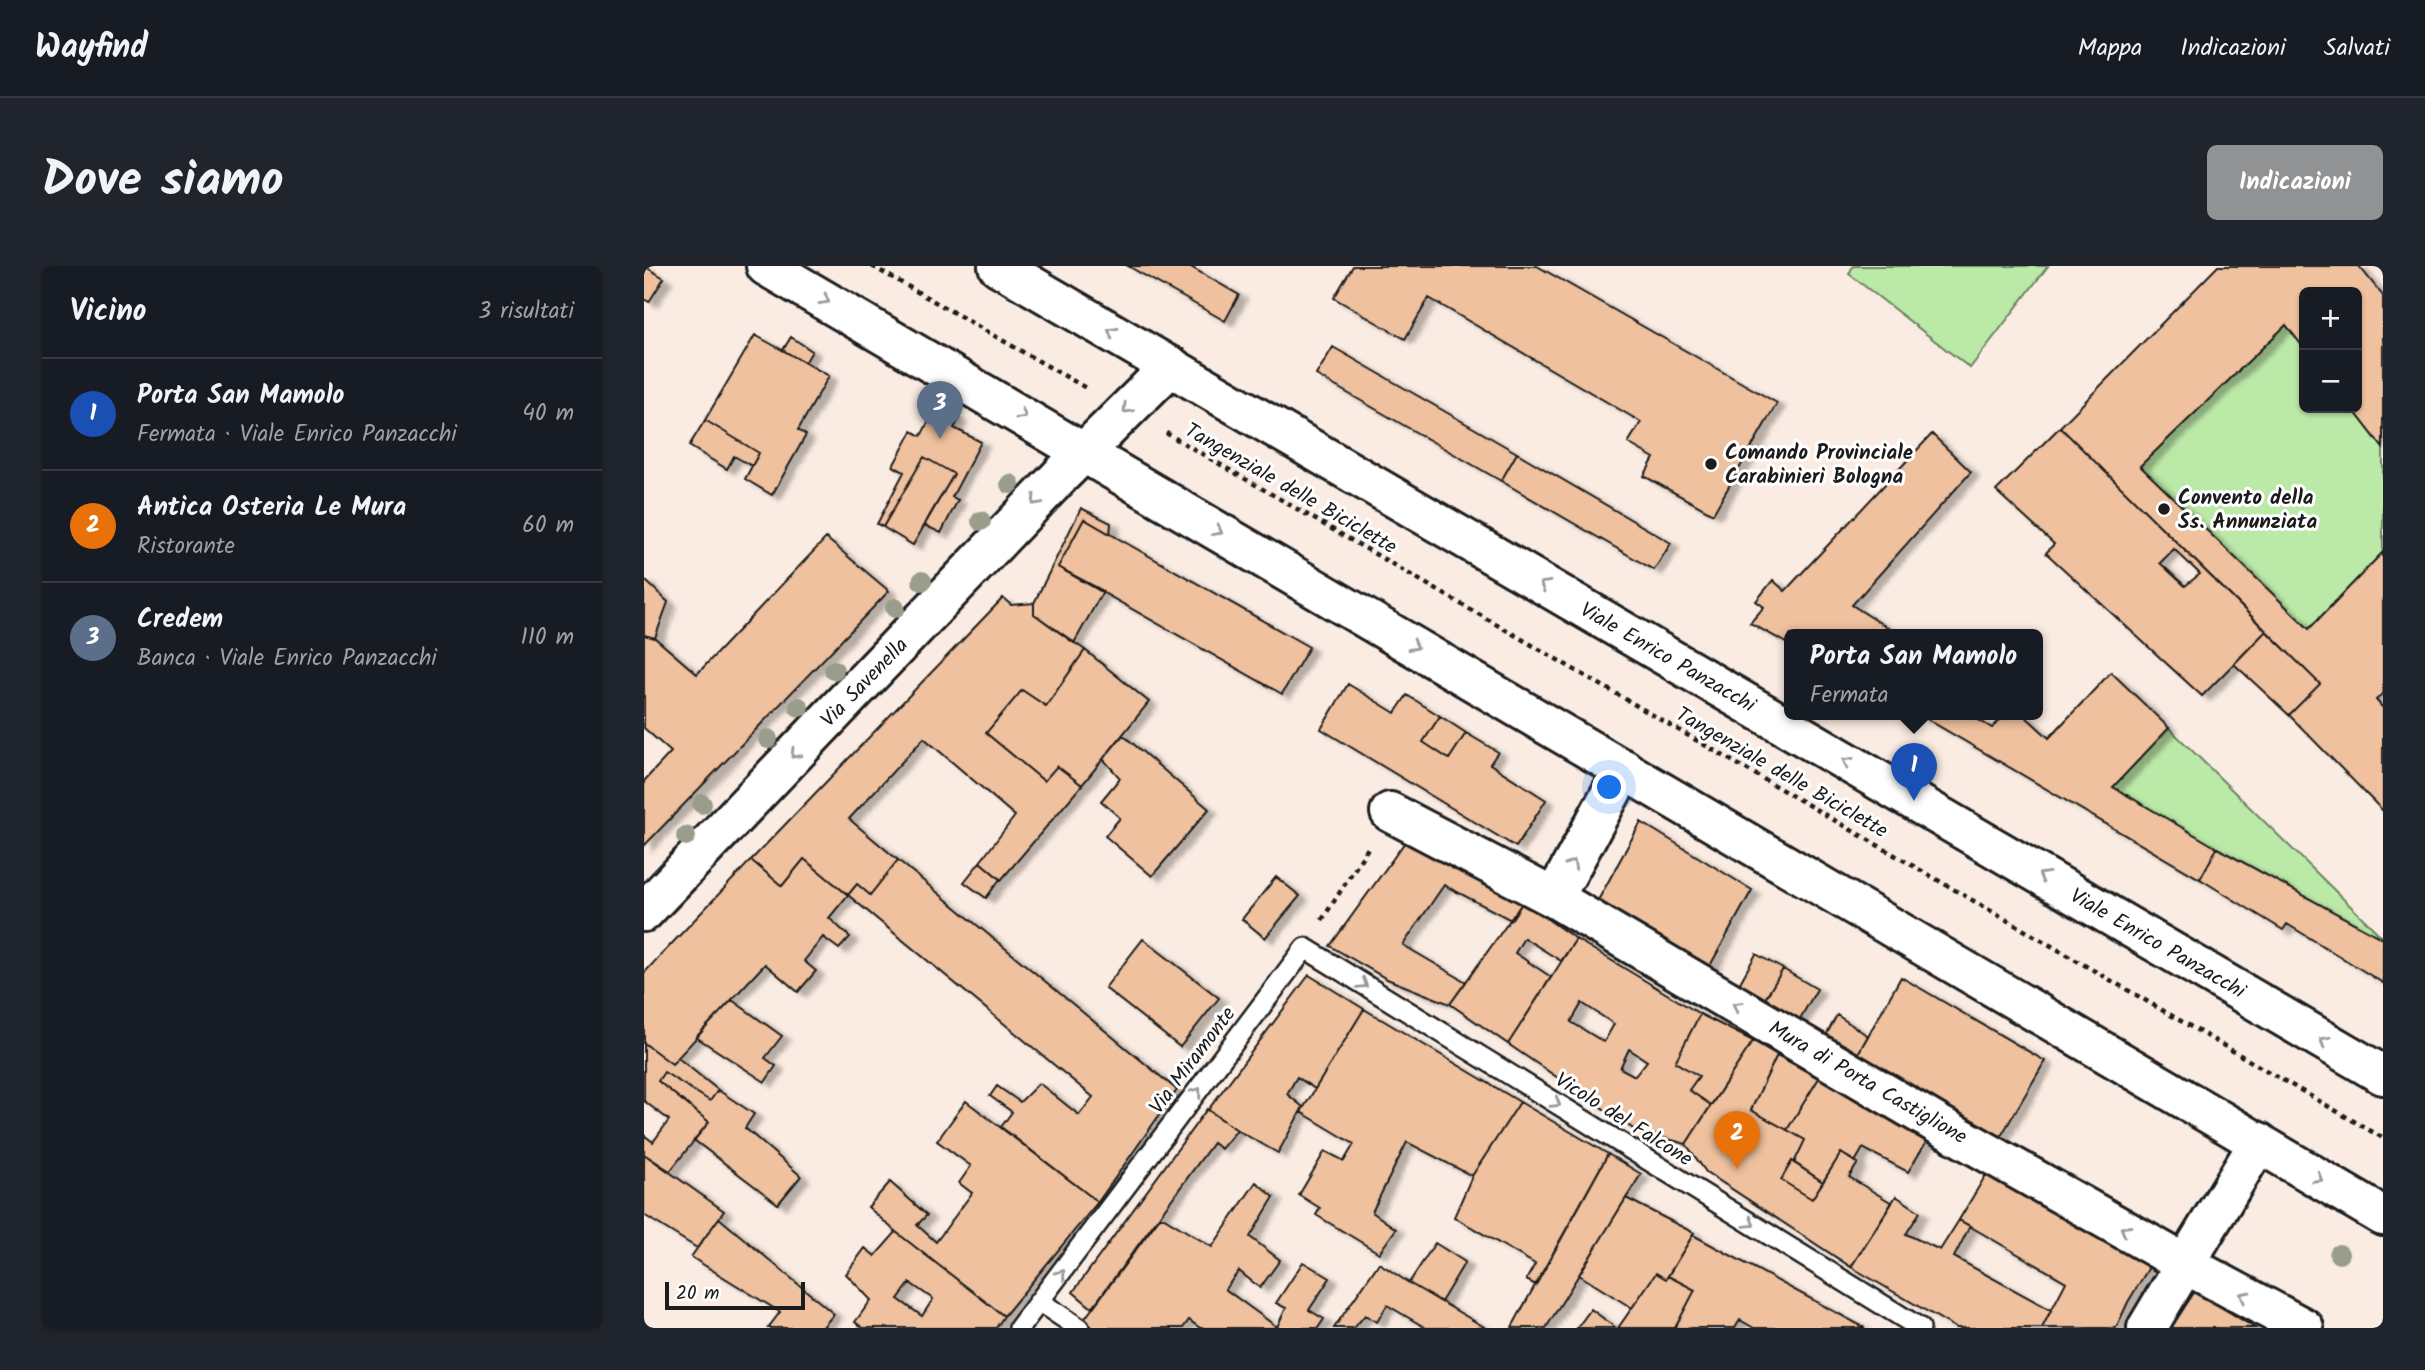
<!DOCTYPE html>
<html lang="it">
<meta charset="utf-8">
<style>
:root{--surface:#171b24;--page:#20242c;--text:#f1f3f6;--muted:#9ea1a6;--line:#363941;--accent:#919294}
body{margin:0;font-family:Kalam,sans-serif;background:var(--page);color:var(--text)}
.controls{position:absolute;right:21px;top:21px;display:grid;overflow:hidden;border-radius:10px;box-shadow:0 2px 5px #0004}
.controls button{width:63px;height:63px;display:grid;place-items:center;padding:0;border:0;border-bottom:2px solid var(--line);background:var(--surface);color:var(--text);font:35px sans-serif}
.scale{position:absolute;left:21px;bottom:18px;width:140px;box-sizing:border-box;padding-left:7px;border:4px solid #1c1c1c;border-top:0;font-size:19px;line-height:24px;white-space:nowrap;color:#1c1c1c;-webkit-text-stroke:5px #fff;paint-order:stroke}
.you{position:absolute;left:966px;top:522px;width:24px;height:24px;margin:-18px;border:5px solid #fff;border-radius:50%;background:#1a73e8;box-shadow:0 0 0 10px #1a73e833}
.badge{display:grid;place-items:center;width:46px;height:46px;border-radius:50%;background:var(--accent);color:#fff;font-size:23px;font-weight:700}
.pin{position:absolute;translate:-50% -58px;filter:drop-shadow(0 2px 4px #0008)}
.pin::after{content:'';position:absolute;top:37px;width:24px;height:21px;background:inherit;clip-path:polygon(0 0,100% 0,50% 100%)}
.popup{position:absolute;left:1140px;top:363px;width:259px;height:91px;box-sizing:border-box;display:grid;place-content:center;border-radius:10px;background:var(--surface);filter:drop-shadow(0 2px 5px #0005);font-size:23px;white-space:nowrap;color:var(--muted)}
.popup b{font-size:26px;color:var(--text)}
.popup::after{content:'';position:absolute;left:50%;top:100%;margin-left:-14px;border:14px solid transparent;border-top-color:var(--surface)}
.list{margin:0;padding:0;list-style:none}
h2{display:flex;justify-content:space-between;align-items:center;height:91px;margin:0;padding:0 28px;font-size:30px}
h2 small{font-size:23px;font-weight:400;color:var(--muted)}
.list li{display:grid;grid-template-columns:46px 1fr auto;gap:21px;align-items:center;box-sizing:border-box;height:112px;padding:0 28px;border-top:2px solid var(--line)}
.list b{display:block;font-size:26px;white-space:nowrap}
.list p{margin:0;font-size:23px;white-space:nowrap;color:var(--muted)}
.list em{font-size:23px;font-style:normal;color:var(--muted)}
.map{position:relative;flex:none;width:1739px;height:1062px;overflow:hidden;border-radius:10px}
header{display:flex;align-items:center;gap:42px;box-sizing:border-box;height:98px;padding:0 35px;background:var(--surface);border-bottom:2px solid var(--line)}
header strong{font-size:33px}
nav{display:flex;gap:38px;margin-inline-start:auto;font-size:24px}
.intro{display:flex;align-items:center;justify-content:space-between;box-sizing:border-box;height:168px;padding:0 42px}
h1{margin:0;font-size:49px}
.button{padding:18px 32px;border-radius:10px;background:var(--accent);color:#fff;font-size:24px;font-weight:700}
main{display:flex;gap:42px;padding:0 42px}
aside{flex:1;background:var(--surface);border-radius:10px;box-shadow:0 2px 5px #0004}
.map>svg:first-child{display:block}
.green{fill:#bbe9a7;stroke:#6c8262;stroke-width:2}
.building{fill:#efc19e;stroke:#1c1c1c;stroke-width:2;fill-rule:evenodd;filter:url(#shadow)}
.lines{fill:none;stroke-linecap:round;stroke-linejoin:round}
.lane-casing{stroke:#1c1c1c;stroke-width:24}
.street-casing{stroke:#1c1c1c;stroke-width:44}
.primary-casing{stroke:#1c1c1c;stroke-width:44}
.path{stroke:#1c1c1c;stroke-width:4.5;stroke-dasharray:5 5;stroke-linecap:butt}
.lane{stroke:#fff;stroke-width:19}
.street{stroke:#fff;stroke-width:38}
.primary{stroke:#fff;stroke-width:38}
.tree{fill:#9a9c8c}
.oneway{stroke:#999}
.poi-dot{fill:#1c1c1c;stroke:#fff;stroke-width:2.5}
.labels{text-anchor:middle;stroke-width:6;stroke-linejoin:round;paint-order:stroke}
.poi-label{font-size:21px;font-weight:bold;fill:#1c1c1c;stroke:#fff;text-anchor:start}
.street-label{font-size:21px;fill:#1c1c1c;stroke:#fff}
</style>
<header>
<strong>Wayfind</strong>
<nav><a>Mappa</a><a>Indicazioni</a><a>Salvati</a></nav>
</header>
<div class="intro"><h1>Dove siamo</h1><a class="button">Indicazioni</a></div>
<main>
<aside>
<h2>Vicino<small>3 risultati</small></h2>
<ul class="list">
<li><span class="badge" style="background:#1a4fb4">1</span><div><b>Porta San Mamolo</b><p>Fermata · Viale Enrico Panzacchi</p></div><em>40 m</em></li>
<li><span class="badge" style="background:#e8710a">2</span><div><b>Antica Osteria Le Mura</b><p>Ristorante</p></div><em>60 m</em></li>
<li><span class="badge" style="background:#5c6f8a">3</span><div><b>Credem</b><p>Banca · Viale Enrico Panzacchi</p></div><em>110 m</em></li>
</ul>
</aside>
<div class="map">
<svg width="1739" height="1062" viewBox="0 0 1739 1062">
<defs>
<filter id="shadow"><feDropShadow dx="8" dy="4.5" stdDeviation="2" flood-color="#0004"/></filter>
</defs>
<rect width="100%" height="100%" fill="#faece2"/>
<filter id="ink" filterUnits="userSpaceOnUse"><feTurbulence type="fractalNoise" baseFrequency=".0143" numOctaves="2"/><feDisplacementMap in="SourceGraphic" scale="14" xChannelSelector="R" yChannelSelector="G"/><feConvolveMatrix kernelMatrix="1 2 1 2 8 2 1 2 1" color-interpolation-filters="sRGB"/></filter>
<g filter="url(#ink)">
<path class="green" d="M 1209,0 L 1404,0 L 1326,102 L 1205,8 Z
M 1642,59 L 1660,82 L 1660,142 L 1708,142 L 1739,182 L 1739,286 L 1665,363 L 1496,200 Z
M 1525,462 L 1739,672 L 1739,673 L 1573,582 L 1469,521 Z"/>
<path class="building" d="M 0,0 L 20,12 L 5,36 L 0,33 Z
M 484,0 L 545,0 L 595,29 L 581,55 Z
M 709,0 L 893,0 L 1133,137 L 1069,248 L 1000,210 L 1010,192 L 984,177 L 997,156 L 785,32 L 761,73 L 690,32 Z
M 1574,0 L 1715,0 L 1739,30 L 1739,182 L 1708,142 L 1713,142 L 1713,26 L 1660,26 L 1660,82 L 1642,59 L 1496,200 L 1665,363 L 1739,286 L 1739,427 L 1732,434 L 1739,442 L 1739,545 L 1645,449 L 1676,418 L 1416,161 Z
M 111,69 L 185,110 L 154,164 L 162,169 L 128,229 L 101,213 L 115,187 L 61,154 Z
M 147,71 L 168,85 L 161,97 L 139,84 Z
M 689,81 L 873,187 L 857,215 L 672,109 Z
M 292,141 L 315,153 L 310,162 L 337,176 L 308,231 L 314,234 L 297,267 L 280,259 L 310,208 L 280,191 L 239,261 L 233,258 L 260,206 L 249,200 L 268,165 L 277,170 Z
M 61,154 L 115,187 L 108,200 L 90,190 L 83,203 L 45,180 Z
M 1416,161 L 1622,365 L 1558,430 L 1402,287 L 1410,278 L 1352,225 ZM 1530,283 L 1556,308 L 1541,320 L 1516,297 Z
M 1288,168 L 1327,206 L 1208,339 L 1255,369 L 1146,369 L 1146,379 L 1106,357 L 1120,341 L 1112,335 L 1129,314 L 1141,325 Z
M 873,187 L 1027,277 L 1010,304 L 857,215 Z
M 280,191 L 310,208 L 269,279 L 239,261 Z
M 437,242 L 467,257 L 466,268 L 440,253 L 414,301 L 459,325 L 430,377 L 390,348 L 390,337 Z
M 440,253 L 665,381 L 638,428 L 414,301 Z
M 182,272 L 245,325 L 0,580 L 0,515 L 27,486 L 0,462 L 0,369 L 11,372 L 53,408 Z
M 0,313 L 24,336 L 11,372 L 0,369 Z
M 359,332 L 367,339 L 390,337 L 390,348 L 441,384 L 402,440 L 378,424 L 342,467 L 400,515 L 413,500 L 438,519 L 357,614 L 336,596 L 371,550 L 280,472 L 205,553 L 254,594 L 226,629 L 213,618 L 204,629 L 160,593 L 138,620 L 107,594 Z
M 1622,365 L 1676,418 L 1645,449 L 1590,398 Z
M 441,384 L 505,436 L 438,519 L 413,500 L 400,515 L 342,467 L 378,424 L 402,440 Z
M 1467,406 L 1525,462 L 1469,521 L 1573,582 L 1556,613 L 1276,449 L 1326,449 L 1348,462 L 1361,449 L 1380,449 L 1405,472 Z
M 704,418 L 751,447 L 763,429 L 796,450 L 779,476 L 805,493 L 822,467 L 854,486 L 846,498 L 902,534 L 872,581 L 677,463 Z
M 796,450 L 822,467 L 805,493 L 779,476 Z
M 479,469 L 565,543 L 508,610 L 461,570 L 476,552 L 457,535 L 476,512 L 459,493 Z
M 997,556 L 1108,624 L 1063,705 L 952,638 Z
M 761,576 L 879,636 L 867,654 L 800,619 L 759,679 L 822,716 L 806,738 L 743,713 L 686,680 Z
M 1573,582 L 1739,673 L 1739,717 L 1643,658 L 1639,664 L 1556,613 Z
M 160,593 L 204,629 L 185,652 L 206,671 L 195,683 L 179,671 L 160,695 L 172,705 L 154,726 L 121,698 L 28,798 L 0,777 L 0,707 L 107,594 L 138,620 Z
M 254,594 L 533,824 L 454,936 L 357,861 L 368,846 L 346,830 L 353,820 L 376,836 L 395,817 L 435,849 L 449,831 L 204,629 L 213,618 L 226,629 Z
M 336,596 L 356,613 L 342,632 L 320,616 Z
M 632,611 L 656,630 L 621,672 L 598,653 Z
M 879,636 L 932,673 L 917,695 L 880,672 L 871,687 L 907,711 L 864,778 L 806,738 Z
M 499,673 L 575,732 L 536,781 L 461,722 Z
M 932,673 L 1056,748 L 1031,796 L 1055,810 L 1045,824 L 1067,839 L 1042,878 L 991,864 L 864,778 ZM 938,737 L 970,758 L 960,776 L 927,756 ZM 985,783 L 1003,795 L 991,810 L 976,802 Z
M 1112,688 L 1139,703 L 1118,738 L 1093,722 Z
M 1139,703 L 1173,723 L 1153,758 L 1118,738 Z
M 665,709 L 720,743 L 671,823 L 653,811 L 643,828 L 659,841 L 634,887 L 593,864 L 564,844 Z
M 1257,711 L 1401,795 L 1353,877 L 1211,793 Z
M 88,734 L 138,770 L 121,792 L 132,800 L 121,816 L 52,771 Z
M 720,743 L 876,836 L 828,910 L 763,876 L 728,946 L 752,963 L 735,987 L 672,949 L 676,942 L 655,929 L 681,885 L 700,895 L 710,878 L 657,846 Z
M 1056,748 L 1109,775 L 1067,839 L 1045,824 L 1055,810 L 1031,796 Z
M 1193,749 L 1224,770 L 1211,793 L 1179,775 Z
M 1109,775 L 1133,789 L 1107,844 L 1161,874 L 1150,897 L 1148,895 L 1137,914 L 1168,933 L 1197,887 L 1214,897 L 1205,911 L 1248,937 L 1207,1001 L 1062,906 L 1042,878 Z
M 0,777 L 28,798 L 34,792 L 74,824 L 66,835 L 20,806 L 14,815 L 65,856 L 26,905 L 0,888 L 0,869 L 9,876 L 25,854 L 0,835 Z
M 1133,789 L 1175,812 L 1143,864 L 1107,844 Z
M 20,806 L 66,835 L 74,824 L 110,848 L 101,862 L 157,910 L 134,938 L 50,874 L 65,856 L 14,815 Z
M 1175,812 L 1284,873 L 1264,906 L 1219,882 L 1211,896 L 1197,887 L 1179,916 L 1150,897 L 1161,874 L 1143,864 Z
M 322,835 L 454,936 L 360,1050 L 252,966 L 224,941 L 246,916 L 283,949 L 273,959 L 292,976 L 328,927 L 315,917 L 327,900 L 293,875 Z
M 876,836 L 964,888 L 892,1019 L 882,1014 L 891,998 L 810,951 L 828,910 Z
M 563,843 L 593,864 L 577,883 L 569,877 L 448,1042 L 429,1026 Z
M 0,888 L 80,945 L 53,982 L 0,949 Z
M 964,888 L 997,908 L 902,1062 L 870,1062 L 868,1061 L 879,1041 Z
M 1148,895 L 1179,916 L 1168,933 L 1137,914 Z
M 1343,907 L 1417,950 L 1507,998 L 1484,1036 L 1472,1062 L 1398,1062 L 1422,1016 L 1315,954 Z
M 612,916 L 630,931 L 606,971 L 636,994 L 616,1022 L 595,1005 L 581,1023 L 633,1061 L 642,1042 L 632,1037 L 659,996 L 686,1012 L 665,1044 L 680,1053 L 674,1062 L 556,1062 L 545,1054 L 539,1062 L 449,1062 L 439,1055 L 517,950 L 568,981 Z
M 1252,930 L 1276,946 L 1262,968 L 1296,984 L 1315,954 L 1326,960 L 1310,991 L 1407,1044 L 1398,1062 L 1312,1062 L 1207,1001 Z
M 982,932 L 1050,967 L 1022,1013 L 1012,1007 L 988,1042 L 935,1009 Z
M 75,952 L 190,1048 L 178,1062 L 124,1062 L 136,1046 L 47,991 Z
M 252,966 L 360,1050 L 352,1062 L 219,1062 L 211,1056 L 227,1034 L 202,1008 L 221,982 L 231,990 ZM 266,1017 L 289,1033 L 278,1050 L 254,1033 Z
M 1049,969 L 1221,1062 L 1110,1062 L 1096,1054 L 1091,1062 L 1031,1062 L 1051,1024 L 1024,1010 Z
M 791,977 L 821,996 L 797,1036 L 765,1017 Z
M 735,997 L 765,1017 L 842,1062 L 782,1062 L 743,1039 L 733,1056 L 721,1049 L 710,1062 L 690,1062 Z
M 1012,1007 L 1022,1013 L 1024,1010 L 1051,1024 L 1031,1062 L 974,1062 Z
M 1551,1025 L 1611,1062 L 1527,1062 Z
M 947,1043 L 972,1062 L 933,1062 Z"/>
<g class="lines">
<g class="lane-casing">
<path id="lane" d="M 396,1036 L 435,1062
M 375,1062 L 661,682 L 1276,1062"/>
</g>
<g class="street-casing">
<path id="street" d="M 980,503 L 910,632 L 1295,859 L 1541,998 L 1503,1062
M 746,546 L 910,632
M 0,646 L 416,210 L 527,100
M 1615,876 L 1541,998 L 1660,1062"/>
</g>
<g class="primary-casing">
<path id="primary" d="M 122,0 L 1739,950
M 354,0 L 1739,809"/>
</g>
<path class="path" d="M 228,0 L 442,122
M 522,167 L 1739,872
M 678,654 L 724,582"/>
<use href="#lane" class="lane"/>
<use href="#street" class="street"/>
<use href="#primary" class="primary"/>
</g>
<g class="tree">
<circle cx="366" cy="218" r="10"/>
<circle cx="337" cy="255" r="10"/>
<circle cx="278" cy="315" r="10"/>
<circle cx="251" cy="342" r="10"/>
<circle cx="190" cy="404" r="10"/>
<circle cx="155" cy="441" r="10"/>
<circle cx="124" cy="473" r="10"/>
<circle cx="58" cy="538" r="10"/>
<circle cx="42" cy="570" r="10"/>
<circle cx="1695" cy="988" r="10"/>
</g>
<defs><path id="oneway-chevron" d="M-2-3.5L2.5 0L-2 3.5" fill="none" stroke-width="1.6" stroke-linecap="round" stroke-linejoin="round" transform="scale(1.75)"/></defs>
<g class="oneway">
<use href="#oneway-chevron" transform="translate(181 34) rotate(30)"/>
<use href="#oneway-chevron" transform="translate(468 66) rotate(-150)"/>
<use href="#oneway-chevron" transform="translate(483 143) rotate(135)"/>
<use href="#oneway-chevron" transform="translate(378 149) rotate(31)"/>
<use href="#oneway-chevron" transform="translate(392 235) rotate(134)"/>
<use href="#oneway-chevron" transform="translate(574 265) rotate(30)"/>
<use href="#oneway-chevron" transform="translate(900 319) rotate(-150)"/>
<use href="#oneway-chevron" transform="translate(770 380) rotate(30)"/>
<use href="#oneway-chevron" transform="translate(151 488) rotate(134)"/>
<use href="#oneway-chevron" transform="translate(1203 496) rotate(-150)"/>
<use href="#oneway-chevron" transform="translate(928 598) rotate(-61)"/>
<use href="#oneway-chevron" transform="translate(1399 610) rotate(-150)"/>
<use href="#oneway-chevron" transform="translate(719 718) rotate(32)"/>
<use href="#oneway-chevron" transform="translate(1093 740) rotate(-150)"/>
<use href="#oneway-chevron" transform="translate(1680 775) rotate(-150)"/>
<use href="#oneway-chevron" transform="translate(553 826) rotate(-53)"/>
<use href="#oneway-chevron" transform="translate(912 837) rotate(32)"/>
<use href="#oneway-chevron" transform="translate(1674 912) rotate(31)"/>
<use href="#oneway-chevron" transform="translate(1106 957) rotate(32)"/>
<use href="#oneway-chevron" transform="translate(1481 964) rotate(-150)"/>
<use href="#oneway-chevron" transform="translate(417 1008) rotate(-53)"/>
<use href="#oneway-chevron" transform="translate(1600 1030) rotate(-152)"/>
</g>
</g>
<g class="poi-dot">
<circle cx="1067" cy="198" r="7"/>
<circle cx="1520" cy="243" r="7"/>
</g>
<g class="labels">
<g class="poi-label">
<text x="1081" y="193">Comando Provinciale<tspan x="1081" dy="24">Carabinieri Bologna</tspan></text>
<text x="1534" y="238">Convento della<tspan x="1534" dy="24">Ss. Annunziata</tspan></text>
</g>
<g class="street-label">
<text transform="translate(647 222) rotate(30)" y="7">Tangenziale delle Biciclette</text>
<text transform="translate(1024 391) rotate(30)" y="7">Viale Enrico Panzacchi</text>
<text transform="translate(220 416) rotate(-46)" y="7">Via Savenella</text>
<text transform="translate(1138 506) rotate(30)" y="7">Tangenziale delle Biciclette</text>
<text transform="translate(1514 677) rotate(30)" y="7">Viale Enrico Panzacchi</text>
<text transform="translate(548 794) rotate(-53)" y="7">Via Miramonte</text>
<text transform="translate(1224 816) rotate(30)" y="7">Mura di Porta Castiglione</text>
<text transform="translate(980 853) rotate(32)" y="7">Vicolo del Falcone</text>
</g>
</g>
</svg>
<div class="controls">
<button>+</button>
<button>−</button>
</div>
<div class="scale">20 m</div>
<div class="you"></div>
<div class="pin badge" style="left:1270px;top:535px;background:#1a4fb4">1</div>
<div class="popup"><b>Porta San Mamolo</b>Fermata</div>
<div class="pin badge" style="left:1093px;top:903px;background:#e8710a">2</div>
<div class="pin badge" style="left:296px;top:173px;background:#5c6f8a">3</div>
</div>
</main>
